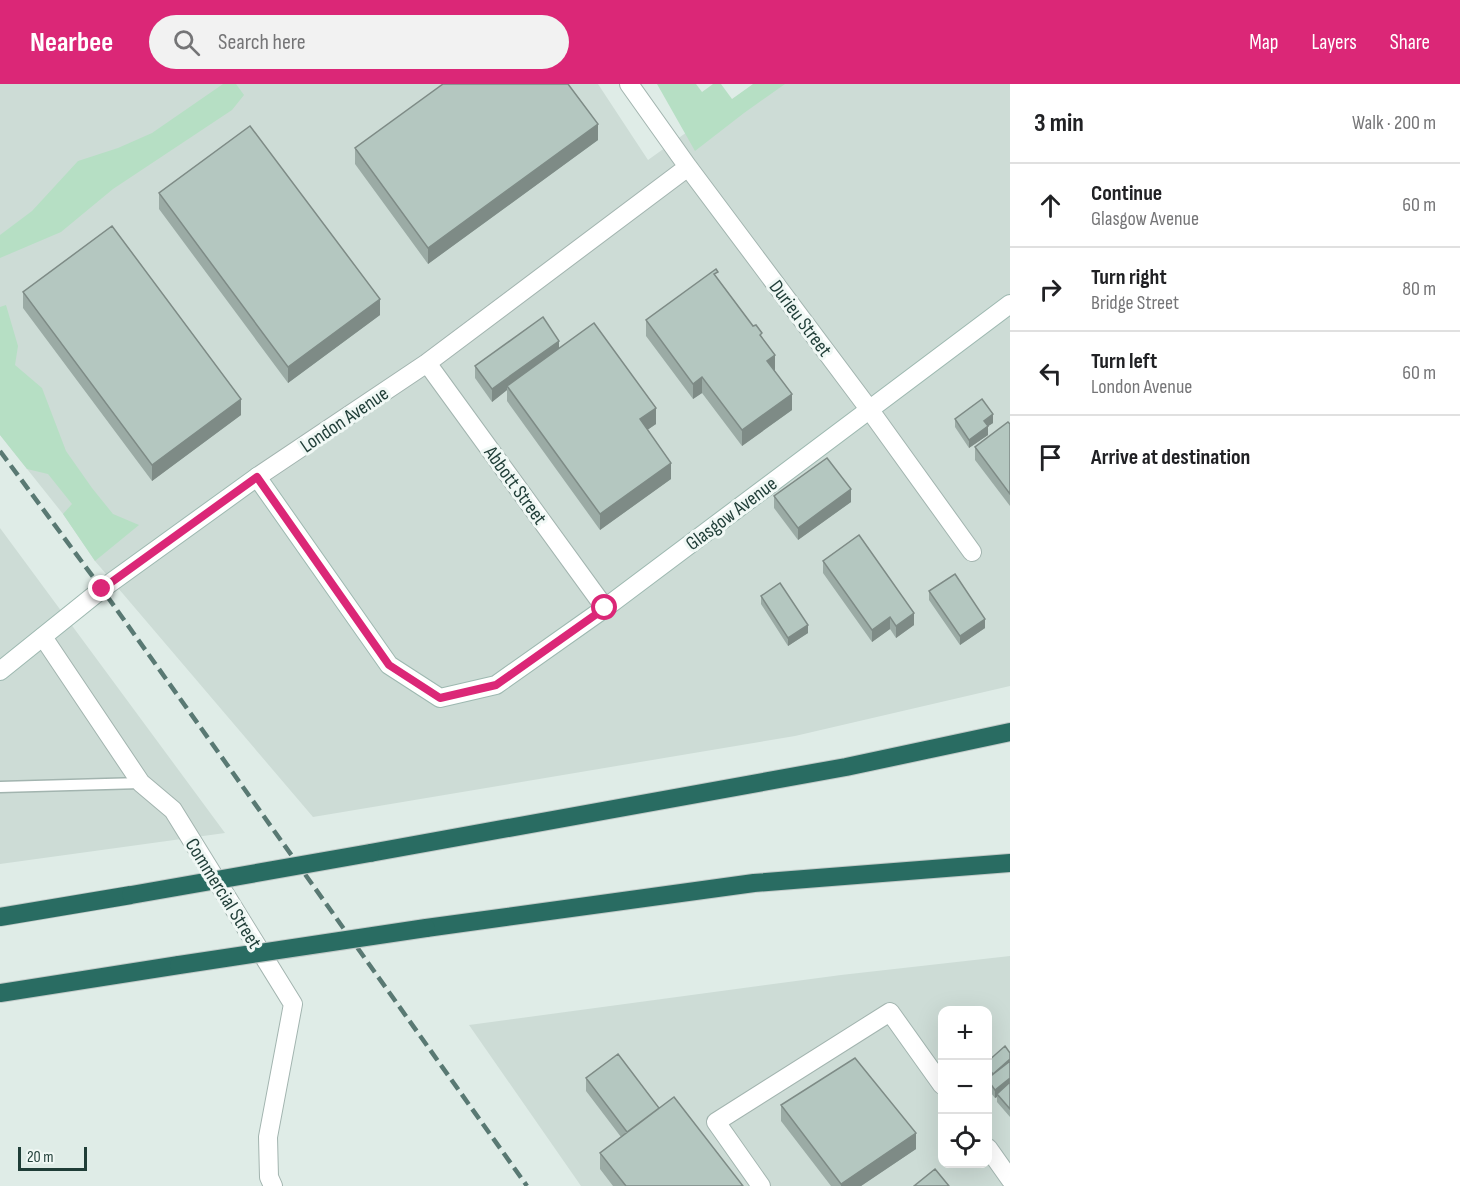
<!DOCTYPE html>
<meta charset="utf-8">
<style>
:root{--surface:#fff;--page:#f2f2f2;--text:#202124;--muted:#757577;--line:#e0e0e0;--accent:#db2777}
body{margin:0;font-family:"Sofia Sans Condensed",sans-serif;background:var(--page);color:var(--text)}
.controls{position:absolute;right:18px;bottom:18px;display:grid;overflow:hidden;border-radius:12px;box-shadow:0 6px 24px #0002}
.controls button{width:54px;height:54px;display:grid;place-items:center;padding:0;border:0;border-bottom:2px solid var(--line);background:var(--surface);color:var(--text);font:30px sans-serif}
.scale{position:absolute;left:18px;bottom:15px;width:69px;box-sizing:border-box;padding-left:6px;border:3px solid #1f3d37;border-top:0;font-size:16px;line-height:21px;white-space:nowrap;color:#1f3d37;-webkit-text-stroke:4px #f0f8f5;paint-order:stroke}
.stop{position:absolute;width:18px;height:18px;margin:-14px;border:4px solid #db2777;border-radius:50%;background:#fff}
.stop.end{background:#db2777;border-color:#fff;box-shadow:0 2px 6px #0008}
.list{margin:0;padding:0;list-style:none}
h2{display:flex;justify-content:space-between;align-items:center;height:78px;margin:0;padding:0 24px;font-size:26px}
h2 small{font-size:20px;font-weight:400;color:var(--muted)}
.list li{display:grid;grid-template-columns:39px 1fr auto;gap:18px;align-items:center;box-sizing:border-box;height:84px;padding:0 24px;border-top:2px solid var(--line)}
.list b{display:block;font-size:22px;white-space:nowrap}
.list p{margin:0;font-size:20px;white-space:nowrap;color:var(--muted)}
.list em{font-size:20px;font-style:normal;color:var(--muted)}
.icon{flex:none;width:33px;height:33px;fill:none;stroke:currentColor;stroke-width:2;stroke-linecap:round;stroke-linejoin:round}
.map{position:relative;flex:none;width:1010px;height:1102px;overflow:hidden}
header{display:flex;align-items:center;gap:36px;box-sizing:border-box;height:84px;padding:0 30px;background:var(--accent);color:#fff}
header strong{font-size:28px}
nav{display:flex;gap:33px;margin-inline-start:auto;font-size:21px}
.search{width:420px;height:54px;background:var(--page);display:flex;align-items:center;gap:15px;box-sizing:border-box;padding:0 21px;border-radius:33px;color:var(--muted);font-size:22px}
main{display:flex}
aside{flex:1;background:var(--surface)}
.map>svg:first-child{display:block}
.built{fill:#cddcd6;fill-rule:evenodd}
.green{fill:#b6dfc4}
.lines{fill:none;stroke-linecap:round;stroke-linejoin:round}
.lane-casing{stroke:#a2b4af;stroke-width:13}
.street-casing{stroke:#a2b4af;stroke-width:20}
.secondary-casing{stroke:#9db8b0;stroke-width:20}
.highway-casing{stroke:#c0c9c7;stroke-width:20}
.lane{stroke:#fff;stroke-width:10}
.street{stroke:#fff;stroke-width:18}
.secondary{stroke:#fff;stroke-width:18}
.highway{stroke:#296c62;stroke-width:18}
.rail{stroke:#597973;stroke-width:4.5;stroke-dasharray:12 6;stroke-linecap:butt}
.highway-bridge-casing{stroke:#c0c9c7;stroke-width:20;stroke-linecap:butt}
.highway-bridge{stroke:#296c62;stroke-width:18}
.wall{fill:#9baba5}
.shaded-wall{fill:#7e8b86}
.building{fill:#b4c7c0;stroke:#7e8b86;stroke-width:1.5}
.route{stroke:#db2777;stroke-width:8}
.labels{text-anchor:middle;stroke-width:6;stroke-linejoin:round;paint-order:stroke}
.street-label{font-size:20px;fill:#1f3d37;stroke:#f0f8f5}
</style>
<header>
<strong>Nearbee</strong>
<div class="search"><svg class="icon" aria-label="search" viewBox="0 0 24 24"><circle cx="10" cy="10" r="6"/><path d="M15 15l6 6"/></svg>Search here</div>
<nav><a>Map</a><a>Layers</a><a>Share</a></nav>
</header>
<main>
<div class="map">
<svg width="1010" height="1102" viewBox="0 0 1010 1102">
<rect width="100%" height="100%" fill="#dfece7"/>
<path class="built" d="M 0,0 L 598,0 L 648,76 L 754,0 L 1010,0 L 1010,602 L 795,652 L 313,733 L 95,477 L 63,430 L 0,351 Z
M 0,444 L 225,749 L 0,780 Z
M 1010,872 L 1010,1102 L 581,1102 L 469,941 L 841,891 ZM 942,926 L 988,926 L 988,1080 L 942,1080 Z"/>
<path class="green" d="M 223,0 L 236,0 L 244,11 L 232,26 L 113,105 L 61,148 L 0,174 L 0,151 L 32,127 L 78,77 L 118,64 L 152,49 Z
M 657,0 L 696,0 L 702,8 L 713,0 L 721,0 L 732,15 L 753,0 L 785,0 L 744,29 L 695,67 Z
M 6,221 L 18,262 L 15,281 L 42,304 L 66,367 L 92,404 L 113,430 L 139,441 L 95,477 L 63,430 L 72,420 L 48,390 L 27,385 L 0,351 L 0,223 Z"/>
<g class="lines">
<g class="lane-casing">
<path id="lane" d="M 0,703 L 141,699"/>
</g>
<g class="street-casing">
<path id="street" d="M 629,0 L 688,83 L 869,325 L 972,468
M 427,279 L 605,524
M 257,393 L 427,279 L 688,83
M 43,553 L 141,699 L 173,726 L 293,920 L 268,1053 L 269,1093 L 273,1102
M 988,1064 L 1010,1095
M 761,1102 L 716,1038 L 890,928 L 942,1001"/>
</g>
<g class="secondary-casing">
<path id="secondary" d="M 0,587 L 102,505 L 257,393 L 389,581 L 440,614 L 496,601 L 605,524 L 1010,220"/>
</g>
<g class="highway-casing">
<path id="highway" d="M 370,769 L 846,683 L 1010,648
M 0,833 L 131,811
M 426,844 L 754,799 L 1010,779
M 0,909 L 179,881"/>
</g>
<use href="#lane" class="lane"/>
<use href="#street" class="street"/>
<use href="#secondary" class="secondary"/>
<use href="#highway" class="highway"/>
<path class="rail" d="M 0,367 L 102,505 L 527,1102"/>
<g class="highway-bridge-casing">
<path id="highway-bridge" d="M 131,811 L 370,769
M 179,881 L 426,844"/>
</g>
<use href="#highway-bridge" class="highway-bridge"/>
</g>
<path class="wall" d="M 598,56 L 428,180 L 355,80 L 355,64 Z
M 159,109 L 380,231 L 288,299 L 159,125 Z
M 718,195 L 762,254 L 775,287 L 792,326 L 742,362 L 702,309 L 693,315 L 646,252 L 646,236 Z
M 23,208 L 241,331 L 152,397 L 23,224 Z
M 559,264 L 656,340 L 647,346 L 671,395 L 600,446 L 507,317 L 507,306 L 492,318 L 475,294 L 475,282 Z
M 955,335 L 993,339 L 988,342 L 988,351 L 969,364 L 955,343 Z
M 1010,340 L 1010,422 L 975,376 L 975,363 Z
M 774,412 L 851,418 L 798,456 L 774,424 Z
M 823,477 L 914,541 L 896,554 L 890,545 L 872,558 L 823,489 Z
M 929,507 L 985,544 L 960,561 L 929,516 Z
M 761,512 L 808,549 L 788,562 L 761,520 Z
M 1010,969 L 1010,1033 L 997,1018 L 997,1013 L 995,1014 L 987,1004 L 987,995 L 991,992 L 987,987 L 987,978 Z
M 586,994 L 659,1024 L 743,1102 L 613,1102 L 600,1085 L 600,1069 L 621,1053 L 586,1007 Z
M 781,1021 L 916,1065 L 861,1102 L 831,1102 L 781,1037 Z"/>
<path class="shaded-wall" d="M 598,40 L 598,56 L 428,180 L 428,164 Z
M 380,215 L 380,231 L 288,299 L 288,283 Z
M 559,257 L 559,269 L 507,302 L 507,306 L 492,318 L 492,305 Z
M 775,271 L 775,287 L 767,277 Z
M 702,293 L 702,309 L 693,315 L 693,300 Z
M 792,310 L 792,326 L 742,362 L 742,346 Z
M 241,315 L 241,331 L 152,397 L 152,381 Z
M 656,324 L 656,340 L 640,351 L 640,335 Z
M 993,330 L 993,339 L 984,345 L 984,337 Z
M 988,342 L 988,351 L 969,364 L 969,356 Z
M 671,379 L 671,395 L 600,446 L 600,430 Z
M 851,405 L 851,418 L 798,456 L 798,444 Z
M 914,529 L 914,541 L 896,554 L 896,542 Z
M 890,533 L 890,545 L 872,558 L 872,546 Z
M 985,535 L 985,544 L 960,561 L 960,552 Z
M 808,541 L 808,549 L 788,562 L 788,554 Z
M 1010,994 L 1010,1003 L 997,1010 L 997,1013 L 995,1014 L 995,1006 Z
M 916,1049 L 916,1065 L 861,1102 L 841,1102 L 841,1100 Z"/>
<path class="building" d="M 443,0 L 568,0 L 598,40 L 428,164 L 355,64 Z
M 250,42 L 380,215 L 288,283 L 159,109 Z
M 112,142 L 241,315 L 152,381 L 23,208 Z
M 716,185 L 718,188 L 714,190 L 753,242 L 756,241 L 762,249 L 760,251 L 775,271 L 767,277 L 792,310 L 742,346 L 702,293 L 693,300 L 646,236 Z
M 543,233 L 559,257 L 492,305 L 475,282 Z
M 594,239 L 656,324 L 640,335 L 671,379 L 600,430 L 507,302 Z
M 982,315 L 993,330 L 984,337 L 988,342 L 969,356 L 955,335 Z
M 1008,338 L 1010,340 L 1010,410 L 975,363 Z
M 827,374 L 851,405 L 798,444 L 774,412 Z
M 859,451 L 914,529 L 896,542 L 890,533 L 872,546 L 823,477 Z
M 955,490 L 985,535 L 960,552 L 929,507 Z
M 780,499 L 808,541 L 788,554 L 761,512 Z
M 1005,962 L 1010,969 L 1010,975 L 993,990 L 987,983 L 987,978 Z
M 618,970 L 659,1024 L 627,1048 L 586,994 Z
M 855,974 L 916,1049 L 841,1100 L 781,1021 Z
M 1010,977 L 1010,994 L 995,1006 L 987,995 Z
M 1010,998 L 1010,1025 L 997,1010 Z
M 674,1013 L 743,1102 L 626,1102 L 600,1069 Z
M 935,1085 L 949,1102 L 914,1102 Z"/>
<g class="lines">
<path class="route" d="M 102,505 L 257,393 L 389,581 L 440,614 L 496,601 L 605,524"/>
</g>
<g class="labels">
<g class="street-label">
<text transform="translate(801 234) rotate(53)" y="7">Durieu Street</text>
<text transform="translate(344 335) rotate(-34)" y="7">London Avenue</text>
<text transform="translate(516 401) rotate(54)" y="7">Abbott Street</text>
<text transform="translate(731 429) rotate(-37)" y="7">Glasgow Avenue</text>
<text transform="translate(224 809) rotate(58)" y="7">Commercial Street</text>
</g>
</g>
</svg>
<div class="controls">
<button>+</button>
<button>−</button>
<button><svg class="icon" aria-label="locate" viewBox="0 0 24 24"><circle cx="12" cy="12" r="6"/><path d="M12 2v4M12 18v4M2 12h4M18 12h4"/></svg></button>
</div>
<div class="scale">20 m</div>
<div class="stop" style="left:605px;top:524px"></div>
<div class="stop end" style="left:102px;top:505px"></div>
</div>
<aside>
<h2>3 min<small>Walk · 200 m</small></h2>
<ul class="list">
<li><svg class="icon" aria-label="ahead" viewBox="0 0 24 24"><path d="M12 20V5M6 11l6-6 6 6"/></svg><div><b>Continue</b><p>Glasgow Avenue</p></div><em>60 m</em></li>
<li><svg class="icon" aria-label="right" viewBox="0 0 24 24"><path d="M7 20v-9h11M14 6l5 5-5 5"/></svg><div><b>Turn right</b><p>Bridge Street</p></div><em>80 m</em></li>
<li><svg class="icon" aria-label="left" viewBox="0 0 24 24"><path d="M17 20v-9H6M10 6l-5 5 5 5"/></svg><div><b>Turn left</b><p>London Avenue</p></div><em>60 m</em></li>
<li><svg class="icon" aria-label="arrive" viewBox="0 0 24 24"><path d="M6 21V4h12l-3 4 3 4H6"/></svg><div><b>Arrive at destination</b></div></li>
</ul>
</aside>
</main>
